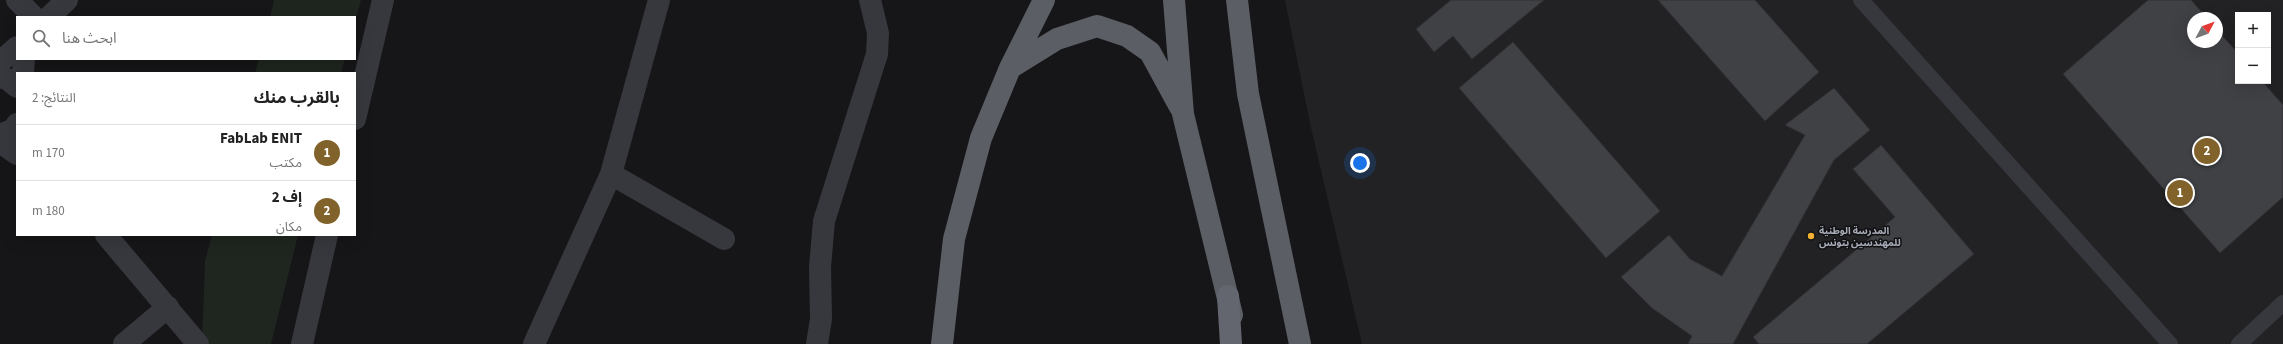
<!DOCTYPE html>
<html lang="ar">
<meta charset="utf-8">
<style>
:root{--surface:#fff;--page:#f2f2f2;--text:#222;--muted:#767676;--line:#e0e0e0;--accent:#80622a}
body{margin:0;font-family:"Source Sans 3","Noto Sans Arabic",sans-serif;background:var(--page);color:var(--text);direction:rtl}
.controls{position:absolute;right:12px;top:12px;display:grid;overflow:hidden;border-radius:0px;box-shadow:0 4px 16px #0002}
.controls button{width:36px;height:36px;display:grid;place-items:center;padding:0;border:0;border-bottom:1px solid var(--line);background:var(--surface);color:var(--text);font:20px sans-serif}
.compass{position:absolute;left:2187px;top:12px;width:36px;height:36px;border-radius:50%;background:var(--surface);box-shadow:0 4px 16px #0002;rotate:49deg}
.you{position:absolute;left:1360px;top:163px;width:14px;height:14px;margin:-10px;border:3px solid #fff;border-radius:50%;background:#1a73e8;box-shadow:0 0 0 6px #1a73e833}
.badge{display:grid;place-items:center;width:26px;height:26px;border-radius:50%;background:var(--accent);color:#fff;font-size:13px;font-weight:700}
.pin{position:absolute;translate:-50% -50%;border:2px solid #fff;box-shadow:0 1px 4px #0006}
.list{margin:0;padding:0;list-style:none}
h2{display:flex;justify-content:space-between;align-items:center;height:52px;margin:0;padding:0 16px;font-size:17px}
h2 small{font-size:13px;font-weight:400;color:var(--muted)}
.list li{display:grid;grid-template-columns:26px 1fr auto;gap:12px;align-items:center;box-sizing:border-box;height:56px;padding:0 16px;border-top:1px solid var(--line)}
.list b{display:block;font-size:15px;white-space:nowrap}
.list p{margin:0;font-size:13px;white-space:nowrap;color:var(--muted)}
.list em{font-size:13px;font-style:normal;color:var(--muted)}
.icon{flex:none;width:22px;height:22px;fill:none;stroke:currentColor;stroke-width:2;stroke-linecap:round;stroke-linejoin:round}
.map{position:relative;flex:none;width:2283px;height:344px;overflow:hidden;direction:ltr}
.search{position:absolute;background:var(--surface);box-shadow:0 4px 16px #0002;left:16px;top:16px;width:340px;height:44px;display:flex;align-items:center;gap:10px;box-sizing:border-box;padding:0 14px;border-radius:0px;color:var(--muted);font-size:15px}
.panel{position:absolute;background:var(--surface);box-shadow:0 4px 16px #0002;left:16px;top:72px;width:340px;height:164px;border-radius:0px;direction:rtl}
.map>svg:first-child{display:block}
.built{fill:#222225;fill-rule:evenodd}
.green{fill:#1e261f}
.building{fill:#404145;stroke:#303034}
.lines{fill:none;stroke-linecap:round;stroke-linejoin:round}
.service{stroke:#37383d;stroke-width:16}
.minor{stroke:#37383d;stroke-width:22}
.tertiary{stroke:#37383d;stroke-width:22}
.trunk{stroke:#5b5e65;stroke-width:22}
.motorway{stroke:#63666e;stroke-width:22}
.poi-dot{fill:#f2b134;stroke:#111113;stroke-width:1.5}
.labels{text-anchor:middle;stroke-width:3;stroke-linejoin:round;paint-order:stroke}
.poi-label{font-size:10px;font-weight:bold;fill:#a8adb8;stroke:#111113;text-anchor:start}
</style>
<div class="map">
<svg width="2283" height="344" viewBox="0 0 2283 344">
<rect width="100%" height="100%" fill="#161618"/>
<path class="built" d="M 1285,0 L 2283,0 L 2283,344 L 1362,344 L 1311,128 ZM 2238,15 L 2268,15 L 2268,81 L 2238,81 ZM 2193,18 L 2217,18 L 2217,42 L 2193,42 Z"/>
<path class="green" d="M 274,0 L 361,0 L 355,21 L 355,17 L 270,17 Z
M 259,59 L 345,59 L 341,73 L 255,73 Z
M 212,235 L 298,235 L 271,344 L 202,344 L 205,261 Z"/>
<path class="building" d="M 1451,0 L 1544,0 L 1472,59 L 1453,36 L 1434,52 L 1416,29 Z
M 1658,0 L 1755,0 L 1819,72 L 1765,121 Z
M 2148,0 L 2191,0 L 2207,18 L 2193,18 L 2193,42 L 2217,42 L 2217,30 L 2238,53 L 2238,81 L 2262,81 L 2283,105 L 2283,197 L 2220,253 L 2063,74 Z
M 1513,42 L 1660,211 L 1606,258 L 1459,88 Z
M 1834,88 L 1870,130 L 1834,160 L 1733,344 L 1688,344 L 1692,336 L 1652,308 L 1621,277 L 1669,235 L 1690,259 L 1722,276 L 1805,135 L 1785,125 Z
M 1881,145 L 1974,254 L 1867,344 L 1759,344 L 1753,337 L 1895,217 L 1853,169 Z"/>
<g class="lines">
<path class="service" d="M 1861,0 L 2170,344
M 2239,344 L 2283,303"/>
<path class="minor" d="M 17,0 L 34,17
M 355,119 L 383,0
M 611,174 L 724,239
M 124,344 L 168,307
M 302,344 L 327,235
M 534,344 L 611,174 L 659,0
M 817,344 L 821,319 L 820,267 L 824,221 L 877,54 L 878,33 L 870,0"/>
<path class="tertiary" d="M 49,17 L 67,0
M 0,62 L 17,47
M 23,73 L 24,59
M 0,77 L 7,79 L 17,87
M 0,135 L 14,129 L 17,124
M 0,142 L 17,154
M 106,235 L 198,344"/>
<path class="trunk" d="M 1044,0 L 1010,68 L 1057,39 L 1097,26 L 1127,36 L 1150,52 L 1180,107
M 1174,0 L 1183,114 L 1232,315
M 1237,0 L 1248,94 L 1300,344
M 942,344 L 954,239 L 981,138 L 1010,68"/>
<path class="motorway" d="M 1228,296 L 1231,344"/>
</g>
<circle class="poi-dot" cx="1811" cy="236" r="4"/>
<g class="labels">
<g class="poi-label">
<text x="1819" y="234">المدرسة الوطنية<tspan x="1819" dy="12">للمهندسين بتونس</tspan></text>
</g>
</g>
</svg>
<div class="controls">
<button>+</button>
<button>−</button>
</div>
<svg class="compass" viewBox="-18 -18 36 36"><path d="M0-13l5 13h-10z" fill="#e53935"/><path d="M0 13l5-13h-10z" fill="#767676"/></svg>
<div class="you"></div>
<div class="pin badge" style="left:2180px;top:193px">1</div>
<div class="pin badge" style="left:2207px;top:151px">2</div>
<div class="search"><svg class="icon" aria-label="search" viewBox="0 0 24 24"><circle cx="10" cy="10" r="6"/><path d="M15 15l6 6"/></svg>ابحث هنا</div>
<section class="panel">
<h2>بالقرب منك<small>النتائج: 2</small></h2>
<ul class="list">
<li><span class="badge">1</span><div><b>FabLab ENIT</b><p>مكتب</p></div><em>170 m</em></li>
<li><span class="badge">2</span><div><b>إف 2</b><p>مكان</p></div><em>180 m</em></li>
</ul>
</section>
</div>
